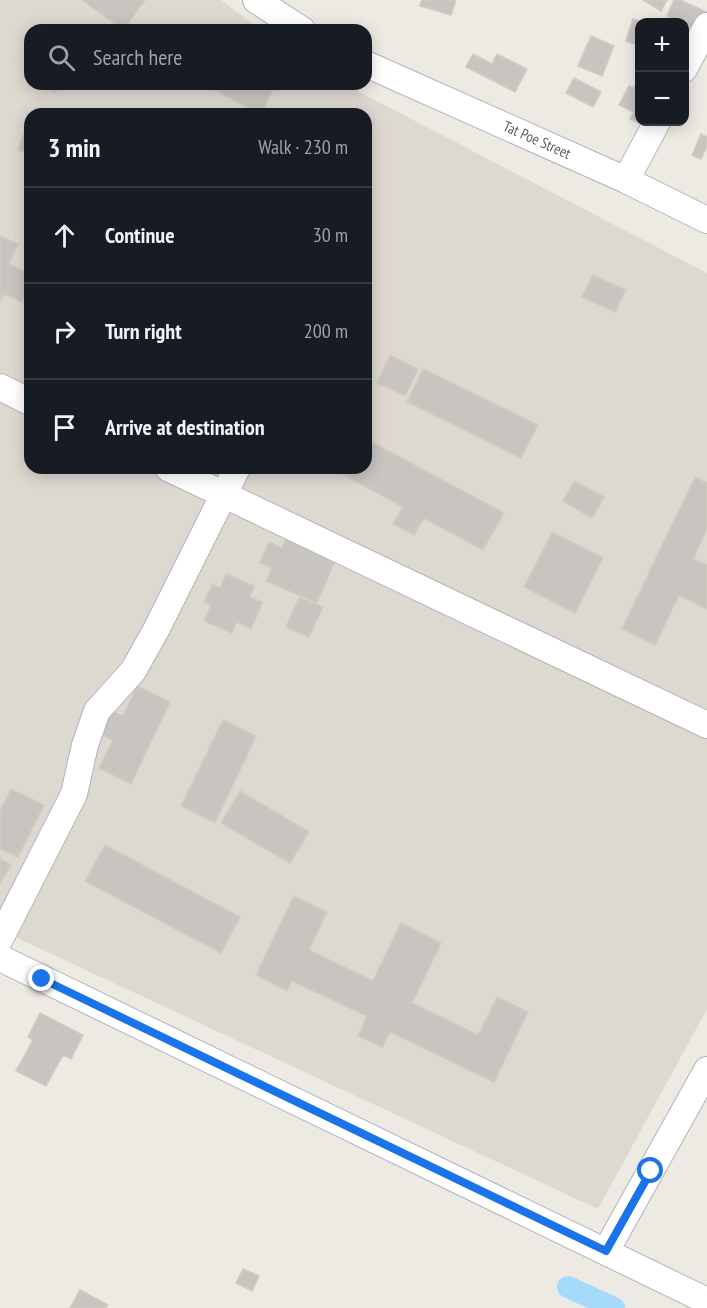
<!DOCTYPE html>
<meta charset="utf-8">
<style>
:root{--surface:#171b24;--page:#20242c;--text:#f1f3f6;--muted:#9ea1a6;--line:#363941}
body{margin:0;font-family:"PT Sans Narrow",sans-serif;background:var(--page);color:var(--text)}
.controls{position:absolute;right:18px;top:18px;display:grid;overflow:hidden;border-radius:12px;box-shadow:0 3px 15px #0003}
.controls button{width:54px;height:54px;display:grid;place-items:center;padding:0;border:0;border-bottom:2px solid var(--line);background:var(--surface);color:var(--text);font:30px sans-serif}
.stop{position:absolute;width:18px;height:18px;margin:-14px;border:4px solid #1a73e8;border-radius:50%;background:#fff}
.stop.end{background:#1a73e8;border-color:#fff;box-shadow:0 2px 6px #0008}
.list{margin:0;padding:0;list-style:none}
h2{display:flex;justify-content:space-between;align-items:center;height:78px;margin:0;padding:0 24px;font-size:26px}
h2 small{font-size:20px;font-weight:400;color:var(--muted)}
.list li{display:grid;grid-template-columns:39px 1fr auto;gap:18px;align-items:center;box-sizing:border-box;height:96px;padding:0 24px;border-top:2px solid var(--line)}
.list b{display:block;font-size:22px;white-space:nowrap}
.list em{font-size:20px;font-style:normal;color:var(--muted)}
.icon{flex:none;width:33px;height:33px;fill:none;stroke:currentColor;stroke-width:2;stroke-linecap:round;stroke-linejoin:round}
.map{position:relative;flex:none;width:707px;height:1308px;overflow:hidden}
.search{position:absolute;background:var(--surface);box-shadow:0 3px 15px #0003;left:24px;top:24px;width:348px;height:66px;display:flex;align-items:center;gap:15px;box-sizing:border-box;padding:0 21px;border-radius:18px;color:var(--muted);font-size:22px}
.panel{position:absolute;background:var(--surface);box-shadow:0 3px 15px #0003;left:24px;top:108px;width:348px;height:366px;border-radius:18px}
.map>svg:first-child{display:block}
.education{fill:#ddd9d1;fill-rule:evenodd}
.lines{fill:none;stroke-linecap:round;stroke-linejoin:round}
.canal{stroke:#a5dafb;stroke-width:22}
.building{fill:#c8c5c0;stroke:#d1cbc1;stroke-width:1.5}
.minor-casing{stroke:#b0b4b7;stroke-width:28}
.minor{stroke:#fff;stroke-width:26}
.route{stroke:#1a73e8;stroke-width:8}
.labels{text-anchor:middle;stroke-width:4.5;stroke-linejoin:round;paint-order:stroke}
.street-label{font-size:15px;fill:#5b5f63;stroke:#fff}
</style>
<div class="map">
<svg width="707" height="1308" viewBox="0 0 707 1308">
<rect width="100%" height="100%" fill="#edeae3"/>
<path class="education" d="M 0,0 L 221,0 L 261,30 L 30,30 L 30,84 L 344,84 L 707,273 L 707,1009 L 598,1209 L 0,930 ZM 30,114 L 366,114 L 366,468 L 30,468 Z"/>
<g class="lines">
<path class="canal" d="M 568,1287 L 614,1308"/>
</g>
<path class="building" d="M 82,0 L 145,0 L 123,30 Z
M 422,0 L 456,0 L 451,15 L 420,6 Z
M 643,0 L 667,0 L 661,11 Z
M 674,0 L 680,0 L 707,12 L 700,31 L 667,16 Z
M 633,19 L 644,22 L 640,22 L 640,46 L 626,41 Z
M 591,36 L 614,46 L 602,76 L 578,66 Z
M 473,54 L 492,64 L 497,54 L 527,69 L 515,92 L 466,67 Z
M 574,78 L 601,92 L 593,107 L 566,93 Z
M 638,80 L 640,122 L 645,122 L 643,125 L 630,119 L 634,112 L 619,105 L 629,86 L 634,88 Z
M 41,84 L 59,84 L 56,92 L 40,86 Z
M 217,84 L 276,84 L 261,114 L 214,90 Z
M 27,125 L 30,126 L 30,154 L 18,150 Z
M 701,134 L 707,137 L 707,146 L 701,159 L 692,155 Z
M 0,236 L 18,244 L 9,264 L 30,274 L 30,284 L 22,302 L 4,294 L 0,302 Z
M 593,275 L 626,290 L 615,312 L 582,297 Z
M 390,355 L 418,369 L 405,396 L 377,383 Z
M 423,369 L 538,425 L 521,458 L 407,402 Z
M 366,439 L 504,513 L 483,550 L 424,518 L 414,535 L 393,524 L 403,507 L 344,475 L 347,468 L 366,468 Z
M 695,477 L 707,483 L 707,529 L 693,559 L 707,565 L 707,609 L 679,595 L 655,645 L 622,629 Z
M 574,481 L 604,497 L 592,518 L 563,501 Z
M 552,532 L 603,558 L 575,613 L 524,587 Z
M 286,538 L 336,559 L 317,603 L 266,581 L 272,568 L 260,563 L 269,542 L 282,548 Z
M 226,574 L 254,586 L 250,597 L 263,602 L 251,629 L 237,622 L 232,633 L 204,621 L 211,605 L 204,602 L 212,584 L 220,588 Z
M 299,597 L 323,607 L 309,637 L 286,627 Z
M 137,686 L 170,702 L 131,784 L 99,768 L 113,740 L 98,733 L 110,710 L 123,716 Z
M 223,720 L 256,736 L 215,823 L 181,806 Z
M 11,789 L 44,805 L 18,857 L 0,849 L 0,811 Z
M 240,791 L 309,832 L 290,863 L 221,823 Z
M 105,845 L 240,917 L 221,953 L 85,881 Z
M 0,859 L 11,865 L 0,884 Z
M 294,896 L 327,912 L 309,950 L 373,981 L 401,923 L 441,943 L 412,1003 L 478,1035 L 497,997 L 528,1012 L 494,1082 L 390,1032 L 382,1047 L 358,1036 L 367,1016 L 292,981 L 287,991 L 256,975 Z
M 40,1013 L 83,1035 L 71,1059 L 63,1055 L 46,1086 L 16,1071 L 33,1040 L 28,1037 Z
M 243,1269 L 259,1276 L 252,1291 L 236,1283 Z
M 80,1290 L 108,1305 L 106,1308 L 70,1308 Z"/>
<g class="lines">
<g class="minor-casing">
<path id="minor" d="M 256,0 L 302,30
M 366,64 L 626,180 L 707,220
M 684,69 L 707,26
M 626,180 L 657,122
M 0,387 L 30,402
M 168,468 L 707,725
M 0,939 L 74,794 L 85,745 L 97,711 L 133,671 L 156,630 L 237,468
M 0,958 L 707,1301
M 606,1251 L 707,1070"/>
</g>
<use href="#minor" class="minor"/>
</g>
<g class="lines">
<path class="route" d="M 42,979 L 606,1251 L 651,1171"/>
</g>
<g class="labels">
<g class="street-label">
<text transform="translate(537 140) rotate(24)" y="5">Tat Poe Street</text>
</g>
</g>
</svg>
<div class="controls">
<button>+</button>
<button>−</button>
</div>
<div class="stop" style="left:651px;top:1171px"></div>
<div class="stop end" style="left:42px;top:979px"></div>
<div class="search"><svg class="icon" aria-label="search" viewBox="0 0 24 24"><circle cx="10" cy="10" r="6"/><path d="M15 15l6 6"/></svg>Search here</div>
<section class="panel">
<h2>3 min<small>Walk · 230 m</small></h2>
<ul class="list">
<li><svg class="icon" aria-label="ahead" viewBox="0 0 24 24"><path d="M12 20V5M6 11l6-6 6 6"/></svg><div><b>Continue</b></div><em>30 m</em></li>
<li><svg class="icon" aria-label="right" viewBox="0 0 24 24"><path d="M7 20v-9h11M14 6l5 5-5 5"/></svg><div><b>Turn right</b></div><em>200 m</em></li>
<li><svg class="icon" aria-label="arrive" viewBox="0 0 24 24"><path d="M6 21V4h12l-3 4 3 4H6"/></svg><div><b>Arrive at destination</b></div></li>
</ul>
</section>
</div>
